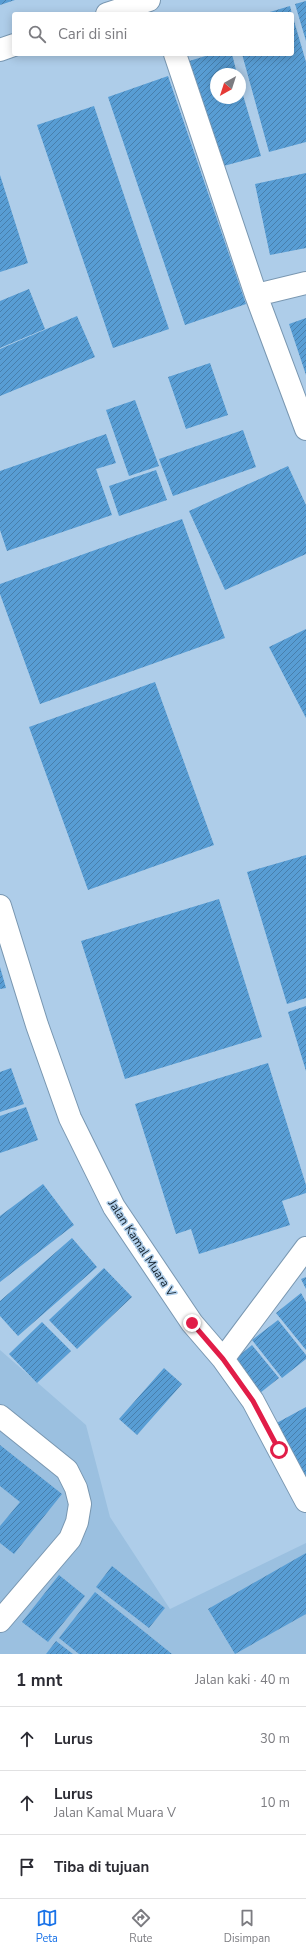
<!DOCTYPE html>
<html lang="id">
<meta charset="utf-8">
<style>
:root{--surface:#fff;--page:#f2f2f3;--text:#2b2b33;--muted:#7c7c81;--line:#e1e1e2;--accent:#1a73e8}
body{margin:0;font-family:"Nunito Sans",sans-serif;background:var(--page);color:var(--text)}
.compass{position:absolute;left:210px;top:68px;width:36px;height:36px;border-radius:50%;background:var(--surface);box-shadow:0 2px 10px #0003;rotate:219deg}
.stop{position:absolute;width:12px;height:12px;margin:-9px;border:3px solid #e11d48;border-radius:50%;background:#fff}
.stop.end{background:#e11d48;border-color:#fff;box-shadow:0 1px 4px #0008}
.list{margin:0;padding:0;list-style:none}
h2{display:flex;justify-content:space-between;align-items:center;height:52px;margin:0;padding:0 16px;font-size:17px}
h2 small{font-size:13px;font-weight:400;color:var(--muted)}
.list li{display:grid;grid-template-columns:26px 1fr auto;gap:12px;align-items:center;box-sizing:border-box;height:64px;padding:0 16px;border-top:1px solid var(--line)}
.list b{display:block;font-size:15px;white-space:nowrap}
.list p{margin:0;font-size:13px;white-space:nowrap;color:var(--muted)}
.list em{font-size:13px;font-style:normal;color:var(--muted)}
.icon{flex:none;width:22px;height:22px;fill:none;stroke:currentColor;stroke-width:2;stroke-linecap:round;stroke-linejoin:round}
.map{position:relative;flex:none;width:306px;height:1654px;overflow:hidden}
.search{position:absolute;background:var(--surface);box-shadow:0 2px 10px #0003;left:12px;right:12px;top:12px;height:44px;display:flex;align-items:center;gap:10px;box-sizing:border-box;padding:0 14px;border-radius:4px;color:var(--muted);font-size:15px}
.sheet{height:244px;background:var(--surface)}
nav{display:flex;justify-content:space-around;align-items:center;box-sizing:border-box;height:56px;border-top:1px solid var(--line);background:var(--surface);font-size:11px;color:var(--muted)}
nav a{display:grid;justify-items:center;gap:2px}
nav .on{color:var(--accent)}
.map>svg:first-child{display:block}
.built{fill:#9bc0e0}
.building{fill:url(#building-hatch)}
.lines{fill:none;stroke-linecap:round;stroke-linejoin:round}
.minor-casing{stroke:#7997b1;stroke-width:24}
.minor{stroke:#fff;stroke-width:22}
.route{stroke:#e11d48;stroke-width:5}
.labels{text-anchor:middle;stroke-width:3;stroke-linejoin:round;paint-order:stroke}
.street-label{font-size:12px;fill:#131f29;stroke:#aecde9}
</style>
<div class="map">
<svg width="306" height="1654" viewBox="0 0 306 1654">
<defs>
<pattern id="building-hatch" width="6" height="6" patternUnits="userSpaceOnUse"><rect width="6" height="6" fill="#589dd4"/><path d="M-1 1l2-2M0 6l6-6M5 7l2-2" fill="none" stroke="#487fac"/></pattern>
</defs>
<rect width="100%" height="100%" fill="#aecde9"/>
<path class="built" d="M 0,1350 L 86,1425 L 110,1517 L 170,1609 L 306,1543 L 306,1654 L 0,1654 Z"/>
<path class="building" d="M 0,0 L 15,0 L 0,5 Z
M 306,1 L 306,41 L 295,4 Z
M 290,6 L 292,14 L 263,14 Z
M 292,14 L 306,62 L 306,142 L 269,152 L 242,54 L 292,54 Z
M 212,54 L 232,54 L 237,74 L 216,74 L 216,98 L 240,98 L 240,85 L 261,156 L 216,168 L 186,62 Z
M 168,76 L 246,304 L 185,325 L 108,97 Z
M 94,106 L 169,329 L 113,348 L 37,125 Z
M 306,173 L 306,248 L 270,255 L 255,184 Z
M 0,175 L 28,263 L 0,272 Z
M 29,289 L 45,329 L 0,348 L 0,301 Z
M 77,316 L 95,357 L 0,396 L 0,349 Z
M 306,318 L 306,375 L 289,324 Z
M 210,363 L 228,415 L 186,429 L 168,377 Z
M 135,400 L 159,466 L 129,476 L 106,410 Z
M 243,430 L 256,467 L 173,496 L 159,459 Z
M 106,434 L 116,463 L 96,469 L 112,515 L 7,551 L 0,530 L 0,471 Z
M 288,466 L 306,505 L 306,554 L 225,590 L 189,511 Z
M 156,470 L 167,500 L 119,516 L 109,486 Z
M 182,519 L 225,638 L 40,704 L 0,594 L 0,584 Z
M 306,629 L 306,718 L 269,647 Z
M 155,682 L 214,845 L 88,890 L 29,727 Z
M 306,855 L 306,998 L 287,1004 L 247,872 Z
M 219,899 L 262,1037 L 125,1079 L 81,941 Z
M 0,967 L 6,988 L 0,989 Z
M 306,1006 L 306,1071 L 288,1012 Z
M 268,1063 L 306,1185 L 306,1193 L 282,1201 L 290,1225 L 199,1254 L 191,1229 L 176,1234 L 135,1104 Z
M 11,1068 L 24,1104 L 0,1112 L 0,1072 Z
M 26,1107 L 38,1140 L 0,1153 L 0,1116 Z
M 43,1184 L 74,1225 L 0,1282 L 0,1216 Z
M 72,1238 L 97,1267 L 18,1336 L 0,1316 L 0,1301 Z
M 104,1268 L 132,1297 L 77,1349 L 49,1320 Z
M 306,1277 L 306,1289 L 301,1279 Z
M 301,1293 L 306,1302 L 306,1350 L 276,1313 Z
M 278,1320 L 306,1355 L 306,1359 L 282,1378 L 252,1340 Z
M 42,1322 L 71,1351 L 37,1383 L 9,1354 Z
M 252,1345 L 279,1378 L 260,1393 L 234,1360 Z
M 164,1368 L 182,1384 L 137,1435 L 119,1419 Z
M 306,1407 L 306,1484 L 273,1425 Z
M 0,1445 L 62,1494 L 14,1554 L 0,1543 L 0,1526 L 20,1502 L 0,1486 Z
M 306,1553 L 306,1614 L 235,1654 L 208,1609 Z
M 112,1566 L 165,1608 L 149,1628 L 96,1587 Z
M 59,1575 L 85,1596 L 48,1642 L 22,1622 Z
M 95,1592 L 172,1654 L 79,1654 L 59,1638 Z
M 56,1641 L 73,1654 L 46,1654 Z"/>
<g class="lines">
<g class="minor-casing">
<path id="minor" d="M 107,14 L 149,0
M 0,50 L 14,45
M 175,54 L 256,295 L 306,429
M 256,295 L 306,283
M 0,906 L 37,1025 L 70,1118 L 114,1207 L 192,1323 L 223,1359 L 306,1248
M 223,1359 L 253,1401 L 306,1501
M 0,1416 L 67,1470 L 76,1488 L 80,1504 L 77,1522 L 70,1539 L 0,1621"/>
</g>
<use href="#minor" class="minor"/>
</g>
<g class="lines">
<path class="route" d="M 192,1323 L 223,1359 L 253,1401 L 279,1450"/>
</g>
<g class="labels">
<g class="street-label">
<text transform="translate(142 1248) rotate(57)" y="4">Jalan Kamal Muara V</text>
</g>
</g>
</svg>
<svg class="compass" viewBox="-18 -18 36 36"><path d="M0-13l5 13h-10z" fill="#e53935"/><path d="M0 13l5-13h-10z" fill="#7c7c81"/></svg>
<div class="stop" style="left:279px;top:1450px"></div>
<div class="stop end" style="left:192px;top:1323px"></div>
<div class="search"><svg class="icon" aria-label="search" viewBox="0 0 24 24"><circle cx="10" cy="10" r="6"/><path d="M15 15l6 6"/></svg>Cari di sini</div>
</div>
<section class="sheet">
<h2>1 mnt<small>Jalan kaki · 40 m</small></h2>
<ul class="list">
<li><svg class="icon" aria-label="ahead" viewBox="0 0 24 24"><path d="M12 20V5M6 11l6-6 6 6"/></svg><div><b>Lurus</b></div><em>30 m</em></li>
<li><svg class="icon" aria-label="ahead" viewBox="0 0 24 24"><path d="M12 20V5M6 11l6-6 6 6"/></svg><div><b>Lurus</b><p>Jalan Kamal Muara V</p></div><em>10 m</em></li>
<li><svg class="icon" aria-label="arrive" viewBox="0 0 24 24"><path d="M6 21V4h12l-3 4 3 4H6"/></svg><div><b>Tiba di tujuan</b></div></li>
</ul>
</section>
<nav>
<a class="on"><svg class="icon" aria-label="map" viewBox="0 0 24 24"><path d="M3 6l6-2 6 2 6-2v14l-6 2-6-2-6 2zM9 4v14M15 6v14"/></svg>Peta</a>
<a><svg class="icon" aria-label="directions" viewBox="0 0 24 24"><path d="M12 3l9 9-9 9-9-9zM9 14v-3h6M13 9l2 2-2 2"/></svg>Rute</a>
<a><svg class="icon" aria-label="saved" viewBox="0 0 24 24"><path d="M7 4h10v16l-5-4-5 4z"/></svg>Disimpan</a>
</nav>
